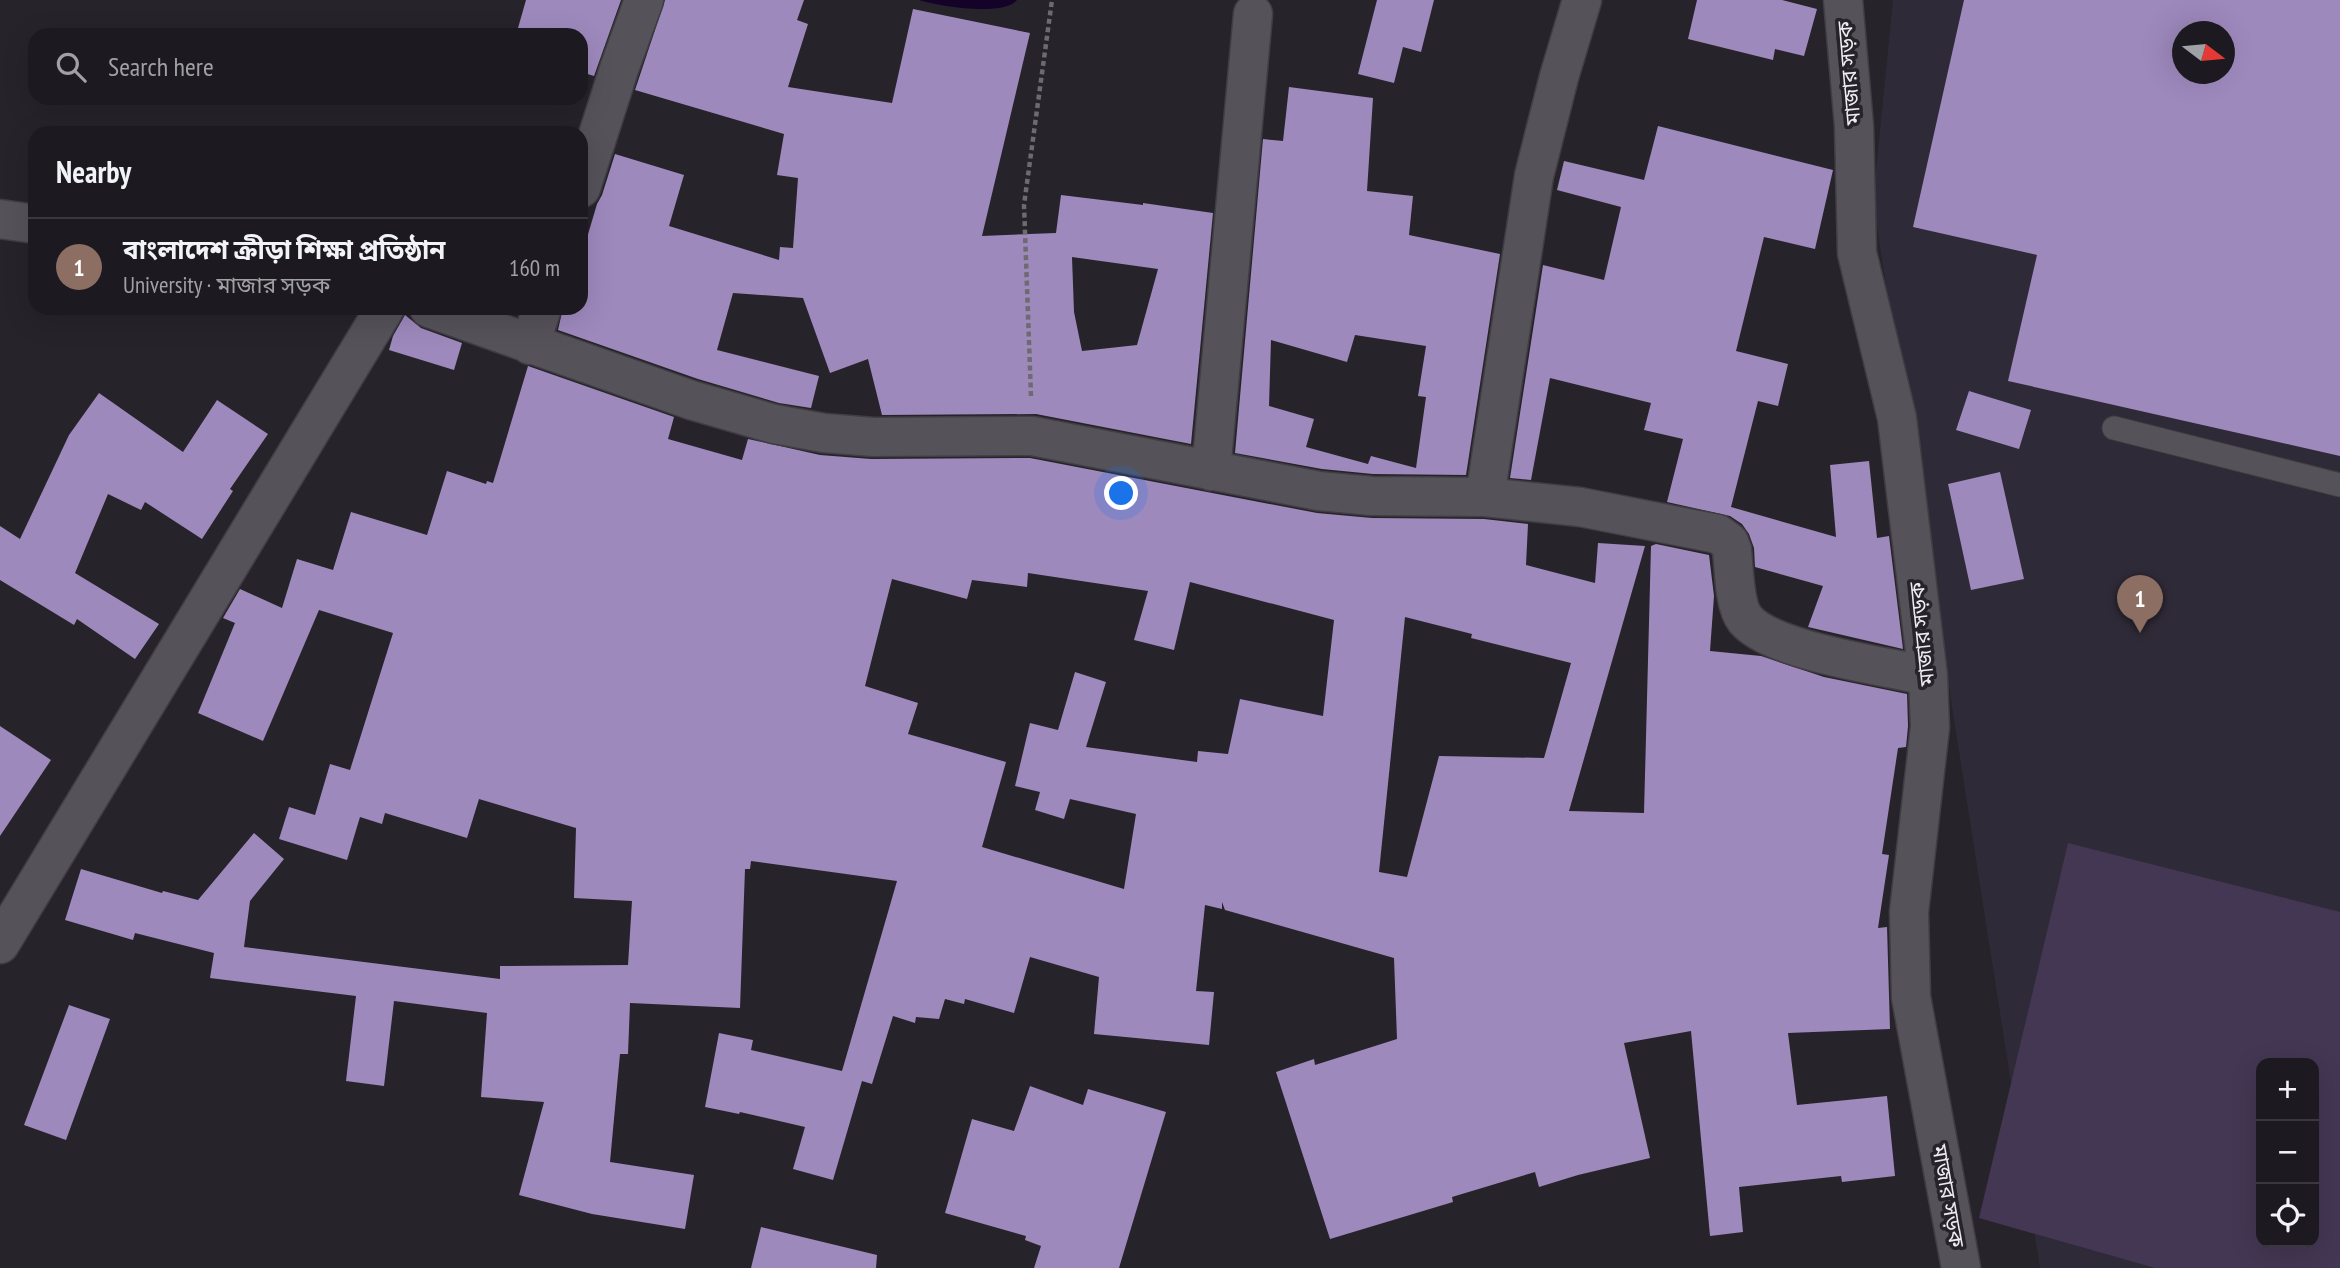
<!DOCTYPE html>
<meta charset="utf-8">
<style>
:root{--surface:#1c1a20;--page:#252329;--text:#f1f3f6;--muted:#a0a1a5;--line:#3a383e;--accent:#d7b434}
body{margin:0;font-family:"PT Sans Narrow","Noto Sans Bengali",sans-serif;background:var(--page);color:var(--text)}
.controls{position:absolute;right:21px;bottom:21px;display:grid;overflow:hidden;border-radius:14px;box-shadow:0 7px 28px #0002}
.controls button{width:63px;height:63px;display:grid;place-items:center;padding:0;border:0;border-bottom:2px solid var(--line);background:var(--surface);color:var(--text);font:35px sans-serif}
.compass{position:absolute;left:2172px;top:21px;width:63px;height:63px;border-radius:50%;background:var(--surface);box-shadow:0 7px 28px #0002;rotate:106deg}
.you{position:absolute;left:1122px;top:494px;width:24px;height:24px;margin:-18px;border:5px solid #fff;border-radius:50%;background:#1a73e8;box-shadow:0 0 0 10px #1a73e833}
.badge{display:grid;place-items:center;width:46px;height:46px;border-radius:50%;background:var(--accent);color:#fff;font-size:23px;font-weight:700}
.pin{position:absolute;translate:-50% -58px;filter:drop-shadow(0 2px 4px #0008)}
.pin::after{content:'';position:absolute;top:37px;width:24px;height:21px;background:inherit;clip-path:polygon(0 0,100% 0,50% 100%)}
.list{margin:0;padding:0;list-style:none}
h2{display:flex;justify-content:space-between;align-items:center;height:91px;margin:0;padding:0 28px;font-size:30px}
h2 small{font-size:23px;font-weight:400;color:var(--muted)}
.list li{display:grid;grid-template-columns:46px 1fr auto;gap:21px;align-items:center;box-sizing:border-box;height:98px;padding:0 28px;border-top:2px solid var(--line)}
.list b{display:block;font-size:26px;white-space:nowrap}
.list p{margin:0;font-size:23px;white-space:nowrap;color:var(--muted)}
.list em{font-size:23px;font-style:normal;color:var(--muted)}
.icon{flex:none;width:38px;height:38px;fill:none;stroke:currentColor;stroke-width:2;stroke-linecap:round;stroke-linejoin:round}
.map{position:relative;flex:none;width:2340px;height:1268px;overflow:hidden}
.search{position:absolute;background:var(--surface);box-shadow:0 7px 28px #0002;left:28px;top:28px;width:560px;height:77px;display:flex;align-items:center;gap:18px;box-sizing:border-box;padding:0 24px;border-radius:21px;color:var(--muted);font-size:26px}
.panel{position:absolute;background:var(--surface);box-shadow:0 7px 28px #0002;left:28px;top:126px;width:560px;height:189px;border-radius:21px}
.map>svg:first-child{display:block}
.built{fill:#2f2a37;fill-rule:evenodd}
.green{fill:#433753;fill-rule:evenodd}
.water{fill:#150229}
.building{fill:#9e89bd;fill-rule:evenodd}
.lines{fill:none;stroke-linecap:round;stroke-linejoin:round}
.service-casing{stroke:#403d43;stroke-width:25}
.minor-casing{stroke:#403d43;stroke-width:41}
.path{stroke:#6d6a70;stroke-width:4.5;stroke-dasharray:5 3.5;stroke-linecap:butt}
.service{stroke:#55525a;stroke-width:23}
.minor{stroke:#55525a;stroke-width:38}
.labels{text-anchor:middle;stroke-width:7;stroke-linejoin:round;paint-order:stroke}
.street-label{font-size:21px;fill:#eeecf1;stroke:#26232a}
</style>
<div class="map">
<svg width="2340" height="1268" viewBox="0 0 2340 1268">
<rect width="100%" height="100%" fill="#26232a"/>
<path class="built" d="M 1893,0 L 2340,0 L 2340,1268 L 2040,1268 L 1873,202 ZM 2182,32 L 2224,32 L 2224,74 L 2182,74 ZM 2261,1063 L 2314,1063 L 2314,1242 L 2261,1242 Z"/>
<path class="green" d="M 2068,843 L 2340,912 L 2340,1268 L 2155,1268 L 1979,1218 ZM 2261,1063 L 2314,1063 L 2314,1242 L 2261,1242 Z"/>
<path class="water" d="M 919,0 L 1017,0 C 1004,17 938,6 919,0 Z"/>
<path class="building" d="M 526,0 L 621,0 L 594,76 L 581,72 L 581,35 L 516,35 Z
M 665,0 L 804,0 L 797,20 L 808,24 L 788,87 L 892,103 L 913,9 L 1030,33 L 982,236 L 1056,233 L 1061,195 L 1143,205 L 1143,203 L 1213,213 L 1191,444 L 1036,414 L 882,415 L 868,359 L 830,373 L 803,298 L 733,293 L 717,350 L 819,376 L 811,408 L 779,403 L 698,379 L 558,330 L 563,308 L 581,308 L 581,258 L 597,204 L 602,195 L 615,154 L 684,175 L 669,226 L 779,260 L 780,247 L 793,248 L 798,178 L 777,175 L 784,134 L 635,90 ZM 1072,257 L 1158,269 L 1137,345 L 1082,351 L 1074,312 Z
M 1377,0 L 1434,0 L 1421,52 L 1403,47 L 1394,83 L 1358,74 Z
M 1697,0 L 1782,0 L 1817,9 L 1804,56 L 1775,49 L 1773,60 L 1688,39 Z
M 1964,0 L 2340,0 L 2340,456 L 2008,381 L 2037,255 L 1913,227 ZM 2182,32 L 2224,32 L 2224,74 L 2182,74 Z
M 1289,87 L 1373,98 L 1367,191 L 1413,196 L 1409,235 L 1500,254 L 1466,475 L 1373,474 L 1322,469 L 1235,453 L 1263,139 L 1283,141 ZM 1355,335 L 1426,346 L 1418,396 L 1426,397 L 1416,468 L 1371,456 L 1368,464 L 1306,447 L 1314,419 L 1269,406 L 1271,340 L 1347,362 Z
M 1658,126 L 1833,170 L 1815,249 L 1764,237 L 1736,351 L 1788,364 L 1778,406 L 1758,401 L 1731,507 L 1836,537 L 1830,465 L 1869,461 L 1877,538 L 1889,536 L 1903,649 L 1808,627 L 1823,586 L 1755,567 L 1754,548 L 1749,534 L 1742,524 L 1730,516 L 1667,502 L 1683,439 L 1644,430 L 1651,403 L 1550,378 L 1531,480 L 1510,478 L 1543,265 L 1604,280 L 1621,207 L 1557,190 L 1564,161 L 1644,180 Z
M 405,315 L 421,328 L 462,343 L 454,370 L 389,350 L 393,336 Z
M 528,366 L 674,417 L 668,439 L 742,460 L 748,439 L 820,455 L 871,459 L 1030,458 L 1317,513 L 1372,518 L 1484,519 L 1528,524 L 1526,565 L 1595,583 L 1598,543 L 1645,546 L 1569,811 L 1644,813 L 1651,546 L 1656,544 L 1709,555 L 1714,596 L 1710,651 L 1761,656 L 1824,677 L 1907,694 L 1908,726 L 1906,747 L 1898,748 L 1882,854 L 1889,855 L 1878,928 L 1887,927 L 1890,1029 L 1788,1033 L 1797,1105 L 1887,1096 L 1895,1176 L 1842,1182 L 1841,1176 L 1739,1187 L 1743,1232 L 1710,1236 L 1691,1031 L 1624,1043 L 1650,1158 L 1578,1175 L 1539,1187 L 1535,1172 L 1452,1197 L 1453,1202 L 1330,1239 L 1276,1072 L 1314,1059 L 1315,1065 L 1397,1039 L 1394,958 L 1225,910 L 1222,902 L 1222,909 L 1205,905 L 1196,991 L 1214,992 L 1209,1045 L 1094,1034 L 1099,977 L 1030,957 L 1014,1013 L 965,999 L 964,1004 L 945,999 L 939,1019 L 916,1017 L 915,1023 L 893,1016 L 872,1084 L 862,1081 L 833,1180 L 793,1169 L 805,1127 L 740,1112 L 739,1114 L 705,1107 L 719,1033 L 753,1040 L 751,1050 L 842,1071 L 897,881 L 751,861 L 750,869 L 745,869 L 740,1008 L 630,1003 L 628,1054 L 620,1054 L 610,1162 L 694,1175 L 685,1229 L 592,1214 L 519,1195 L 544,1102 L 481,1097 L 487,1013 L 394,1001 L 384,1086 L 346,1081 L 356,996 L 210,978 L 214,953 L 135,933 L 133,940 L 65,920 L 81,869 L 162,893 L 163,891 L 198,900 L 254,833 L 284,859 L 250,901 L 244,947 L 500,979 L 500,966 L 628,965 L 632,901 L 574,898 L 576,828 L 479,799 L 467,838 L 385,813 L 382,824 L 360,817 L 347,860 L 279,839 L 289,807 L 315,815 L 330,764 L 350,770 L 393,633 L 319,610 L 263,741 L 198,713 L 235,623 L 223,618 L 240,589 L 282,608 L 297,559 L 333,570 L 351,512 L 427,535 L 447,471 L 486,484 L 487,481 L 493,483 ZM 1028,573 L 1148,591 L 1134,640 L 1174,650 L 1190,582 L 1334,620 L 1323,716 L 1240,699 L 1228,754 L 1198,751 L 1197,762 L 1086,747 L 1106,682 L 1075,672 L 1058,730 L 1030,723 L 1015,786 L 1040,792 L 1035,810 L 1064,819 L 1070,799 L 1136,814 L 1124,889 L 982,847 L 1006,762 L 908,734 L 918,703 L 865,686 L 892,579 L 967,599 L 972,580 L 1027,587 ZM 1405,617 L 1472,634 L 1471,638 L 1571,663 L 1544,758 L 1439,756 L 1407,877 L 1379,872 Z
M 1969,391 L 2031,410 L 2019,449 L 1956,430 Z
M 99,393 L 183,452 L 217,400 L 268,434 L 230,489 L 233,491 L 202,539 L 145,502 L 141,510 L 108,494 L 75,573 L 159,624 L 135,659 L 77,619 L 74,625 L 0,580 L 0,526 L 20,539 L 69,435 Z
M 2000,472 L 2024,579 L 1971,590 L 1948,484 Z
M 0,726 L 51,760 L 0,836 Z
M 69,1005 L 110,1019 L 66,1140 L 24,1125 Z
M 1030,1086 L 1083,1105 L 1088,1089 L 1166,1112 L 1119,1268 L 1034,1268 L 1041,1246 L 1025,1240 L 1026,1236 L 945,1213 L 972,1119 L 1014,1131 Z
M 761,1227 L 877,1255 L 876,1268 L 751,1268 Z"/>
<g class="lines">
<g class="service-casing">
<path id="service" d="M 2114,428 L 2340,485"/>
</g>
<g class="minor-casing">
<path id="minor" d="M 1843,0 L 1854,126 L 1857,253 L 1897,418 L 1928,676 L 1930,727 L 1909,912 L 1911,997 L 1961,1268
M 581,188 L 619,69 L 644,0
M 0,219 L 35,224
M 429,308 L 691,400 L 774,424 L 824,433 L 873,437 L 1032,436 L 1319,491 L 1372,496 L 1485,497 L 1580,507 L 1718,534 L 1729,542 L 1732,550 C 1734,568 1734,605 1745,619 C 1770,651 1885,666 1928,676
M 530,345 L 542,308
M 1211,471 L 1253,14
M 1485,497 L 1534,176 L 1559,77 L 1582,0
M 0,944 L 385,308"/>
</g>
<path class="path" d="M 1031,396 L 1024,205 L 1052,0"/>
<use href="#service" class="service"/>
<use href="#minor" class="minor"/>
</g>
<g class="labels">
<g class="street-label">
<text transform="translate(1849 73) rotate(-95)" y="7">মাজার সড়ক</text>
<text transform="translate(1922 634) rotate(-96)" y="7">মাজার সড়ক</text>
<text transform="translate(1948 1196) rotate(80)" y="7">মাজার সড়ক</text>
</g>
</g>
</svg>
<div class="controls">
<button>+</button>
<button>−</button>
<button><svg class="icon" aria-label="locate" viewBox="0 0 24 24"><circle cx="12" cy="12" r="6"/><path d="M12 2v4M12 18v4M2 12h4M18 12h4"/></svg></button>
</div>
<svg class="compass" viewBox="-18 -18 36 36"><path d="M0-13l5 13h-10z" fill="#e53935"/><path d="M0 13l5-13h-10z" fill="#a0a1a5"/></svg>
<div class="you"></div>
<div class="pin badge" style="left:2140px;top:633px;background:#8d6e63">1</div>
<div class="search"><svg class="icon" aria-label="search" viewBox="0 0 24 24"><circle cx="10" cy="10" r="6"/><path d="M15 15l6 6"/></svg>Search here</div>
<section class="panel">
<h2>Nearby<small></small></h2>
<ul class="list">
<li><span class="badge" style="background:#8d6e63">1</span><div><b>বাংলাদেশ ক্রীড়া শিক্ষা প্রতিষ্ঠান</b><p>University · মাজার সড়ক</p></div><em>160 m</em></li>
</ul>
</section>
</div>
